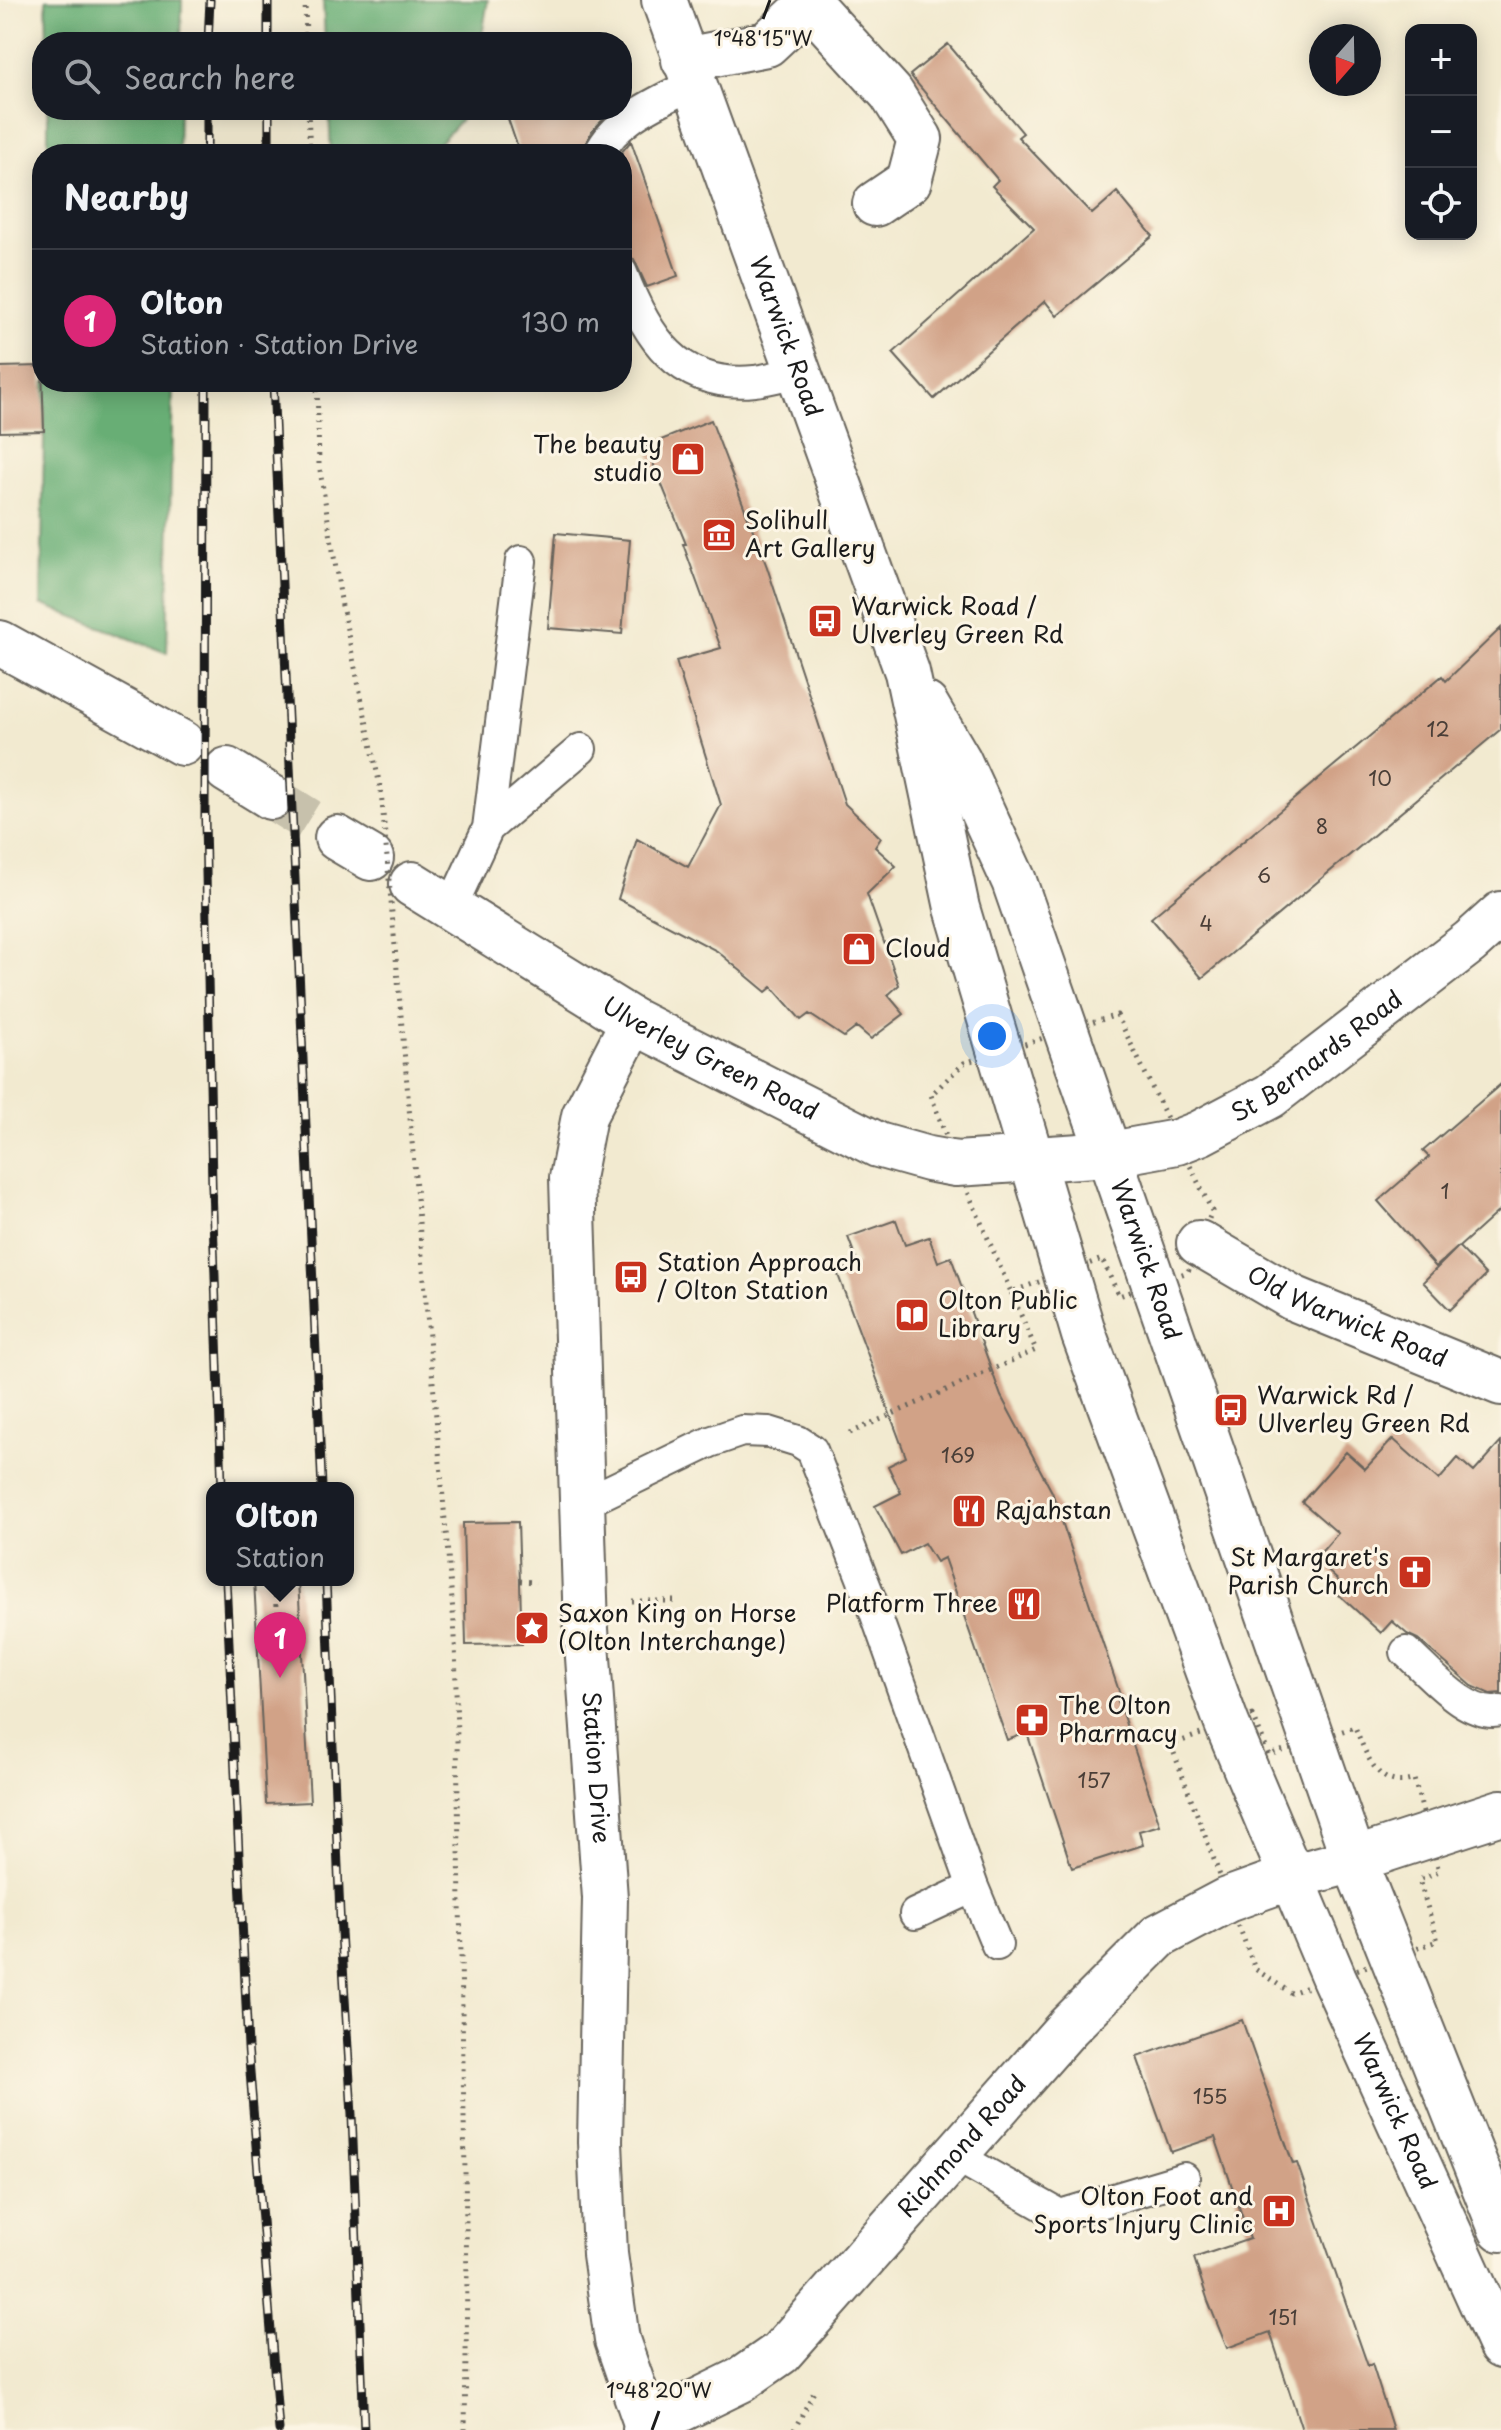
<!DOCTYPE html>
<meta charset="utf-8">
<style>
:root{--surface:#171b24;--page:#242831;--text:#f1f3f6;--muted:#9ea1a6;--line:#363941;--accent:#db2777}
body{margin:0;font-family:"Playpen Sans",sans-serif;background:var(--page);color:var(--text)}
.controls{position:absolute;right:24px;top:24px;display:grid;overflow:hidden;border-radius:16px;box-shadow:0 4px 20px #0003}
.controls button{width:72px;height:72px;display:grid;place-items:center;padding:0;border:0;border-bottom:2px solid var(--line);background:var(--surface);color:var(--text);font:40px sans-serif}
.compass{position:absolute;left:1309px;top:24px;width:72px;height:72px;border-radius:50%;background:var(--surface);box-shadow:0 4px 20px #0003;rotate:200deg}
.you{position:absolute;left:992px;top:1036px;width:28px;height:28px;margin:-20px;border:6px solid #fff;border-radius:50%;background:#1a73e8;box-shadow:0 0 0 12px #1a73e833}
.badge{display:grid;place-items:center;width:52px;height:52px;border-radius:50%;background:var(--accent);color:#fff;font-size:26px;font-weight:700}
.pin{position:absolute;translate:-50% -66px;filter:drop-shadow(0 2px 4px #0008)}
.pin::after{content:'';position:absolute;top:42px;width:28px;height:24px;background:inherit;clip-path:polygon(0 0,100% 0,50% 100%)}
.popup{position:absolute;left:206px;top:1482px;width:148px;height:104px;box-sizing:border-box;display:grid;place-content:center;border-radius:16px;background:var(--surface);filter:drop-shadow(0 2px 6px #0005);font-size:26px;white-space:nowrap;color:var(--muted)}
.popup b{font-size:30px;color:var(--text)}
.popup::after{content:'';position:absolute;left:50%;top:100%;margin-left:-16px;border:16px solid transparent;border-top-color:var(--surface)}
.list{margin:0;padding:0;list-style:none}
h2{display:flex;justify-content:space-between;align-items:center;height:104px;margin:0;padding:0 32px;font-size:34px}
h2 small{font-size:26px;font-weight:400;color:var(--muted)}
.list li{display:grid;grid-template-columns:52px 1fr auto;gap:24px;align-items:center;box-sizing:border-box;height:144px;padding:0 32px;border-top:2px solid var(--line)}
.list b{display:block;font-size:30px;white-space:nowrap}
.list p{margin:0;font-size:26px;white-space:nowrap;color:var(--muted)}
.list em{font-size:26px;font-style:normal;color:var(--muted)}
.icon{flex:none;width:44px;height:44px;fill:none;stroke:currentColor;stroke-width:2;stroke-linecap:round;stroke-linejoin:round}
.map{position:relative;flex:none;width:1501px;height:2430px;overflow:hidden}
.search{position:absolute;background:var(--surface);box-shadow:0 4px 20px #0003;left:32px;top:32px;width:600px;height:88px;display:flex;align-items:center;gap:20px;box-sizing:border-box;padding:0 28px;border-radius:32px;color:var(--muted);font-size:30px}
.panel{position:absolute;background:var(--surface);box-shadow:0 4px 20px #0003;left:32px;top:144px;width:600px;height:248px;border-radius:32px}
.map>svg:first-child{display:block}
.forest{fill:#67ae74;stroke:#426548;stroke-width:2}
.building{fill:#d1a287}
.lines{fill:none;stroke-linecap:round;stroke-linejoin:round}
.tertiary-tunnel{stroke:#c7c1ac;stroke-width:44;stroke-dasharray:44 22;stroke-linecap:butt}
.service-casing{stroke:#67645b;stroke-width:34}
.minor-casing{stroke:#67645b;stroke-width:48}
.tertiary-casing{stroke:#67645b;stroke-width:48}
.trunk-casing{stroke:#67645b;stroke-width:48}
.path{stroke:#67645b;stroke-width:5;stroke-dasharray:2 6;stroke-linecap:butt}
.service{stroke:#fff;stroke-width:30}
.minor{stroke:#fff;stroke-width:44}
.tertiary{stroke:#fff;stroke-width:44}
.trunk{stroke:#fff;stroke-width:44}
.rail-casing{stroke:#1c1c1c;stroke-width:9}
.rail{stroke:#fcf5e5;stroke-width:6;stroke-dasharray:18;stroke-linecap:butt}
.path-bridge{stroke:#67645b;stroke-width:5;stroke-dasharray:2 6;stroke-linecap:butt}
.ticks{fill:none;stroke:#1c1c1c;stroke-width:3}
.labels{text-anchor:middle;stroke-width:6;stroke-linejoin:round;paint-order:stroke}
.number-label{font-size:20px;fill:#493e37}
.street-label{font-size:24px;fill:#1c1c1c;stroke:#fcf5e5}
.poi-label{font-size:24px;fill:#1c1c1c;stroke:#fcf5e5;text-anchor:start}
.ticks-label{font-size:20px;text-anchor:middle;fill:#1c1c1c;stroke:#fcf5e5;stroke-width:6;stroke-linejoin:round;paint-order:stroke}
</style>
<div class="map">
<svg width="1501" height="2430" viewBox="0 0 1501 2430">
<rect width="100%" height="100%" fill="#fcf5e5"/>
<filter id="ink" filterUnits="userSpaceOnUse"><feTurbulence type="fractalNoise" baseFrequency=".0125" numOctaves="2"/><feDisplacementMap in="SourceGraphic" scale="16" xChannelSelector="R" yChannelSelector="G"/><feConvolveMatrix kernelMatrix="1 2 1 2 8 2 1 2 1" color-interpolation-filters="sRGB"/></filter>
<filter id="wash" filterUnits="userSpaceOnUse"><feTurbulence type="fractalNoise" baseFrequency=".006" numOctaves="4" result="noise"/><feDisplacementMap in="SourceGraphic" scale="32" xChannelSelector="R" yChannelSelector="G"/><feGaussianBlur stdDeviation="1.8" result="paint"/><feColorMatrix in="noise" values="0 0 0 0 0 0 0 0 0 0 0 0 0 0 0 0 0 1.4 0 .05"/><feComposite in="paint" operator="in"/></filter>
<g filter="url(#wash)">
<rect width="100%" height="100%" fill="#f2ead0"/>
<path class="forest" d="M 46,0 L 182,0 L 181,42 L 47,42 Z
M 323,0 L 488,0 L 481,42 L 325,42 Z
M 48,110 L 179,110 L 178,154 L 48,154 Z
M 329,110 L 470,110 L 429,154 L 331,154 Z
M 45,382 L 173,382 L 167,653 L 41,604 Z"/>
<g id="blocks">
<path class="building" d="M 948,44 L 1023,133 L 1018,137 L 1092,214 L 1117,192 L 1153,236 L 1057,316 L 1045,301 L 934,399 L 893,353 L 1034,228 L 992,186 L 998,180 L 910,75 Z
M 505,110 L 612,110 L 591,132 L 581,154 L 520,154 Z
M 631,141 L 678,276 L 647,287 L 634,259 L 622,255 L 622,154 L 620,154 Z
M 42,366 L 44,431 L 0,432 L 0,367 Z
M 711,420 L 767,567 L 845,804 L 881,838 L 875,847 L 896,866 L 867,894 L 899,985 L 888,995 L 904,1014 L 871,1039 L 857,1027 L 844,1037 L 809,1014 L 801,1020 L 772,987 L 766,992 L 717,951 L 618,899 L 637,839 L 688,867 L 721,805 L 676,661 L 721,648 L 683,544 L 686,544 L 646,446 Z
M 556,533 L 630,540 L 622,634 L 548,628 Z
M 1501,628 L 1501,729 L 1202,978 L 1151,918 L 1442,676 L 1446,681 Z
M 1501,1084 L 1501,1209 L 1459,1247 L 1486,1275 L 1450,1310 L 1423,1282 L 1458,1247 L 1436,1267 L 1378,1201 L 1429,1157 L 1423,1151 Z
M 896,1220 L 905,1245 L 929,1237 L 938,1262 L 951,1257 L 1001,1396 L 1052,1492 L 1122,1700 L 1118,1701 L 1160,1825 L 1139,1831 L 1143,1845 L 1072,1868 L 1027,1733 L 1007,1740 L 944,1558 L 936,1562 L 924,1543 L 901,1555 L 875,1506 L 901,1493 L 888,1466 L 906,1457 L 837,1272 L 858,1264 L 848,1237 Z
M 1393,1439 L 1439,1480 L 1458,1458 L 1474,1472 L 1501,1442 L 1501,1693 L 1490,1694 L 1472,1686 L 1418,1639 L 1407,1634 L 1392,1621 L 1381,1633 L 1336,1592 L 1342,1584 L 1315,1559 L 1338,1533 L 1302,1502 L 1346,1452 L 1365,1469 Z
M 518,1522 L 522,1644 L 466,1645 L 463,1523 Z
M 254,1580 L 298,1580 L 310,1802 L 266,1804 Z
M 1242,2020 L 1293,2164 L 1297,2163 L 1368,2366 L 1372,2364 L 1393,2430 L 1302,2430 L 1270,2332 L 1227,2348 L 1208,2301 L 1194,2258 L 1250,2239 L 1215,2137 L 1171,2152 L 1137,2057 Z"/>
</g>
</g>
<g filter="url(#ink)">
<use href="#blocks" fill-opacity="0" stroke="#67645b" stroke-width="2"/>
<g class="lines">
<path class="tertiary-tunnel" d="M 271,797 L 337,838"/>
<g class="service-casing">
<path id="service" d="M 599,154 C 616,118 660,101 693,84
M 622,273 C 646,336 678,389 755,381 C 769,379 784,375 798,372
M 488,828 L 581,749
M 451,908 L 488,828 L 521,561
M 584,1503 L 710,1442 L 742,1431 L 769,1432 L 798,1441 L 812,1450 L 870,1598 L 973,1887 L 997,1945
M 1406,1652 C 1431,1674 1467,1719 1501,1711
M 915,1914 L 973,1887
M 954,2155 L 1060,2215 L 1184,2178"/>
</g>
<g class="minor-casing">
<g id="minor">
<path d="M 684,60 L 767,44 L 810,4 L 891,93 L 920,139 L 909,181 L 875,204"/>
<path id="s1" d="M 633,1021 L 584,1116 L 572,1178 L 586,1629 L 605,1898 L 600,2142 L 605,2254 L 617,2340 L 647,2426"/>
<path id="s2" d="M 1199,1243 L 1293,1298 L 1501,1383"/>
</g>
</g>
<g class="tertiary-casing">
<g id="tertiary">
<path d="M 0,643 L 182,743"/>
<path d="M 227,770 L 271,797"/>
<path d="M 337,838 L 371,858"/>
<path id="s3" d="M 412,884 L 633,1021 L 878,1145 L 928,1159 L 956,1164 L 1111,1154 L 1177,1142 L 1200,1133 L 1270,1096 L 1470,942 L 1501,914"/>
<path id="s4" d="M 645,2430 L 647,2426 L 741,2380 L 780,2353 L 1068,2027 L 1159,1936 L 1227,1900 L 1291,1877 L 1354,1860 L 1501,1812"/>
</g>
</g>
<g class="trunk-casing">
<g id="trunk">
<path id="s5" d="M 664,0 L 907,672 L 957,908 L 1084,1335 L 1227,1724 L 1334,1978 L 1501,2346"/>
<path id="s6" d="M 926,705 L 959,761 L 1014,881 L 1354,1860 L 1501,2229"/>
</g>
</g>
<path class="path" d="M 305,0 L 306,42
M 308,110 L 310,154
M 317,382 L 319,464 L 342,606 L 381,791
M 394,935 L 455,1635 L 467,2278 L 465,2430
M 1117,1015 L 1212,1211 L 1188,1272 L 1119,1296 L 1102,1259 L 1011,1292 L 956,1164 L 931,1095 L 964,1063 Z
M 850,1433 L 1036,1350 L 1011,1292
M 275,1580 L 276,1608
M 520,1581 L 536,1582
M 632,1601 L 675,1601
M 1253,1715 L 1269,1755 L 1355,1727 C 1366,1753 1377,1792 1414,1779 L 1439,1871 L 1419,1880 L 1438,1941 L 1291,1993 L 1255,1969 L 1171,1745 Z
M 794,2430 L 816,2388"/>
<use href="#service" class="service"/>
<use href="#minor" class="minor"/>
<use href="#tertiary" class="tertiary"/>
<use href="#trunk" class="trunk"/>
<g class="rail-casing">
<path id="rail" d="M 208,42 L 210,0
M 268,42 L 268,0
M 269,110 L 269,154
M 207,154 L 207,110
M 206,382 L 205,819 L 212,1186 L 222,1488
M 273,382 L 322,1488
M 226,1580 L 248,2047 L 279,2430
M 326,1580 L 340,1915 L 352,2115 L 364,2430"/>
</g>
<use href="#rail" class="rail"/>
<path class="path-bridge" d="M 381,791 L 394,935"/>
</g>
</g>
<path class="ticks" d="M 763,19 L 770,0M 652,2430 L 659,2411"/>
<defs>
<g id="shop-square" transform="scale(1.8)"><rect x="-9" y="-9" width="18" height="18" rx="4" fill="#c8321e" stroke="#fcf5e5"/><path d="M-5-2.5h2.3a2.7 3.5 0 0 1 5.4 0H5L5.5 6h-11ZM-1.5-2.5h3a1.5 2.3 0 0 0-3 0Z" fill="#fff"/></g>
<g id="museum-square" transform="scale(1.8)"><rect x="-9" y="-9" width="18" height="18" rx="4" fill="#c8321e" stroke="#fcf5e5"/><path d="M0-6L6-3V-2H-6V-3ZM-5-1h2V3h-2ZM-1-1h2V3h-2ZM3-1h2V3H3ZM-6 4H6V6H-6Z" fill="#fff"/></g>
<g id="bus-square" transform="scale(1.8)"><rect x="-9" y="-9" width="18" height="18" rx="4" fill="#c8321e" stroke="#fcf5e5"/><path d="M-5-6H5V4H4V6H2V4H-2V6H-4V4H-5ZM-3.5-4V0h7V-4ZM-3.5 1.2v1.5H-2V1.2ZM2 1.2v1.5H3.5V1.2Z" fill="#fff"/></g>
<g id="library-square" transform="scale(1.8)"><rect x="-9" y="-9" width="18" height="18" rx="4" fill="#c8321e" stroke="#fcf5e5"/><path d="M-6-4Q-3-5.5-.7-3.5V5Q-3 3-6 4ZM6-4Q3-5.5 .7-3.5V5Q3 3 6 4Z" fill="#fff"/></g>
<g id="restaurant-square" transform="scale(1.8)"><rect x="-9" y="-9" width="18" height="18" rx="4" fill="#c8321e" stroke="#fcf5e5"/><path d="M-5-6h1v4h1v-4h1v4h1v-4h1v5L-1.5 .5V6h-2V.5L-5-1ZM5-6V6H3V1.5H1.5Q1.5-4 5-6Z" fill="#fff"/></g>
<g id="church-square" transform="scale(1.8)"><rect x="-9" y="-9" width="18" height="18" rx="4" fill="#c8321e" stroke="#fcf5e5"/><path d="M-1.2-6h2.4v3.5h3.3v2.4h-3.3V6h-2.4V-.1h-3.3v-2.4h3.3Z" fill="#fff"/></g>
<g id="sight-square" transform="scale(1.8)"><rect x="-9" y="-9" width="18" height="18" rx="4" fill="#c8321e" stroke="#fcf5e5"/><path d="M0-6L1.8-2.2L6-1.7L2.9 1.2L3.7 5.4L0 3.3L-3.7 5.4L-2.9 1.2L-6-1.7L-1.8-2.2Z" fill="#fff"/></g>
<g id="pharmacy-square" transform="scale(1.8)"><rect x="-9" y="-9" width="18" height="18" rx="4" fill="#c8321e" stroke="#fcf5e5"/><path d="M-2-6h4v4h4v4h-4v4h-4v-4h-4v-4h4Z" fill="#fff"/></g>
<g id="hospital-square" transform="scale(1.8)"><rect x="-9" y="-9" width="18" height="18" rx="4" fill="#c8321e" stroke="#fcf5e5"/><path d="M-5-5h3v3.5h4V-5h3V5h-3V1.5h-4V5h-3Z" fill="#fff"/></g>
</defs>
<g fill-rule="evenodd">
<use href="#shop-square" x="688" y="459"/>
<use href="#museum-square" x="719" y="535"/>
<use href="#bus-square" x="825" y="621"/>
<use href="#shop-square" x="859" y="949"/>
<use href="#bus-square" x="631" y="1277"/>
<use href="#library-square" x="912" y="1315"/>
<use href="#bus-square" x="1231" y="1410"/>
<use href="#restaurant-square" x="969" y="1511"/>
<use href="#church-square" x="1415" y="1572"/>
<use href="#restaurant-square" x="1024" y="1604"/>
<use href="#sight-square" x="532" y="1628"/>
<use href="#pharmacy-square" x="1032" y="1720"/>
<use href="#hospital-square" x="1279" y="2211"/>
</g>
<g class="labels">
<g class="number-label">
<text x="1438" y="737">12</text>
<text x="1380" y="786">10</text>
<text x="1322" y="834">8</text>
<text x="1264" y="883">6</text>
<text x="1206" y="931">4</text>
<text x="1445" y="1199">1</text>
<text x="958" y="1463">169</text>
<text x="1094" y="1788">157</text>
<text x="1210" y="2104">155</text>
<text x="1283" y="2325">151</text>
</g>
<g class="street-label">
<text dy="8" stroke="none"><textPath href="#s5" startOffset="358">Warwick Road</textPath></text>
<text dy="8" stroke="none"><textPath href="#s3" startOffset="1002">St Bernards Road</textPath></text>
<text dy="8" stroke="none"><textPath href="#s3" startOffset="346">Ulverley Green Road</textPath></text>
<text dy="8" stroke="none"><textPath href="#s6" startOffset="598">Warwick Road</textPath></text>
<text dy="8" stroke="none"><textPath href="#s2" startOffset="166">Old Warwick Road</textPath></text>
<text dy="8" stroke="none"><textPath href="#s1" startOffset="760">Station Drive</textPath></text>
<text dy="8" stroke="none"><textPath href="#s5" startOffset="2238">Warwick Road</textPath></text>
<text dy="8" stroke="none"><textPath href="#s4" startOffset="432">Richmond Road</textPath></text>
</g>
<g class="poi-label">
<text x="662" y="453" text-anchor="end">The beauty<tspan x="662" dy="28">studio</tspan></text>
<text x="745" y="529">Solihull<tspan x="745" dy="28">Art Gallery</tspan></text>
<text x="851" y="615">Warwick Road /<tspan x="851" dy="28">Ulverley Green Rd</tspan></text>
<text x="885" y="957">Cloud</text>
<text x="657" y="1271">Station Approach<tspan x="657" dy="28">/ Olton Station</tspan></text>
<text x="938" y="1309">Olton Public<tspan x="938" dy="28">Library</tspan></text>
<text x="1257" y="1404">Warwick Rd /<tspan x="1257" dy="28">Ulverley Green Rd</tspan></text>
<text x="995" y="1519">Rajahstan</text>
<text x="1389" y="1566" text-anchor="end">St Margaret's<tspan x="1389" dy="28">Parish Church</tspan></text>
<text x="998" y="1612" text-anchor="end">Platform Three</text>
<text x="558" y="1622">Saxon King on Horse<tspan x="558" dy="28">(Olton Interchange)</tspan></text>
<text x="1058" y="1714">The Olton<tspan x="1058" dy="28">Pharmacy</tspan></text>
<text x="1253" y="2205" text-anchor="end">Olton Foot and<tspan x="1253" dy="28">Sports Injury Clinic</tspan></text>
</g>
</g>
<g class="ticks-label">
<text x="763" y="46">1°48'15"W</text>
<text x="659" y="2398">1°48'20"W</text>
</g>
</svg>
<div class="controls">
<button>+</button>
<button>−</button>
<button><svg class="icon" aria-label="locate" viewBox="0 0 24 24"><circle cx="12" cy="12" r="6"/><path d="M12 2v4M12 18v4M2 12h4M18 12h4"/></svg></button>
</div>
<svg class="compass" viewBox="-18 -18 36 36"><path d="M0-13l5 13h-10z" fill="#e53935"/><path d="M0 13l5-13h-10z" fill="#9ea1a6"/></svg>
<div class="you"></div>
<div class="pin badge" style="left:280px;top:1678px">1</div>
<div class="popup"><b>Olton</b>Station</div>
<div class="search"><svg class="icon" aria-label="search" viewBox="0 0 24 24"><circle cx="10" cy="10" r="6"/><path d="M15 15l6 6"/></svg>Search here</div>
<section class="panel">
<h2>Nearby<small></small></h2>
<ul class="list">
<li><span class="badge">1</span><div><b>Olton</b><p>Station · Station Drive</p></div><em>130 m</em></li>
</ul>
</section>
</div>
